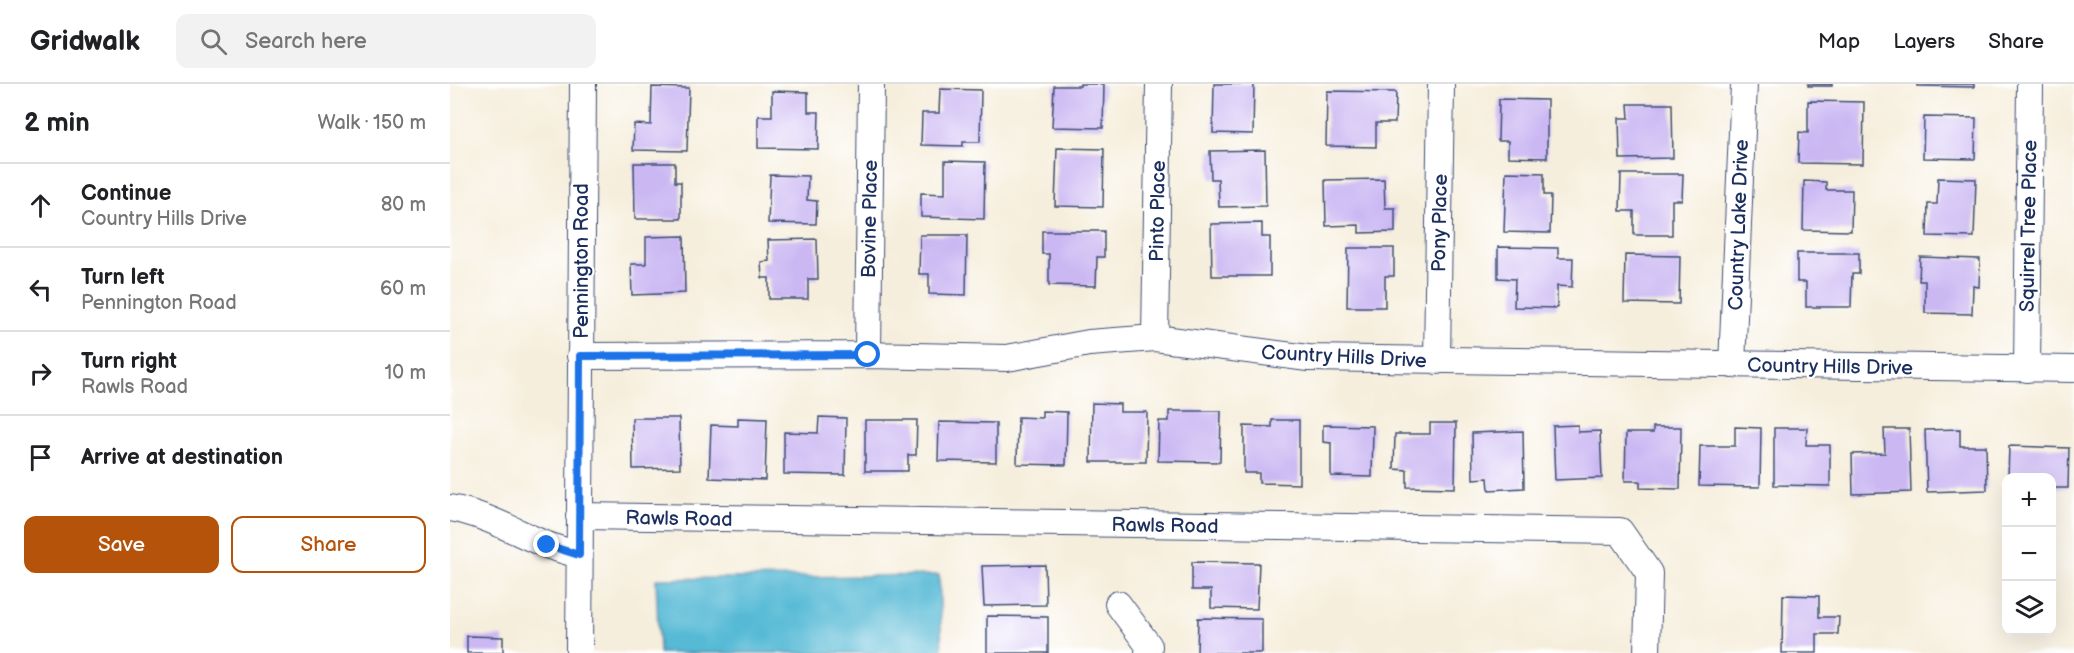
<!DOCTYPE html>
<meta charset="utf-8">
<style>
:root{--surface:#fff;--page:#f2f2f2;--text:#202124;--muted:#757577;--line:#e0e0e0;--accent:#b45309}
body{margin:0;font-family:"Balsamiq Sans",sans-serif;background:var(--page);color:var(--text)}
.controls{position:absolute;right:18px;bottom:18px;display:grid;overflow:hidden;border-radius:12px;box-shadow:0 6px 24px #0002}
.controls button{width:54px;height:54px;display:grid;place-items:center;padding:0;border:0;border-bottom:2px solid var(--line);background:var(--surface);color:var(--text);font:30px sans-serif}
.stop{position:absolute;width:18px;height:18px;margin:-14px;border:4px solid #1a73e8;border-radius:50%;background:#fff}
.stop.end{background:#1a73e8;border-color:#fff;box-shadow:0 2px 6px #0008}
.list{margin:0;padding:0;list-style:none}
h2{display:flex;justify-content:space-between;align-items:center;height:78px;margin:0;padding:0 24px;font-size:26px}
h2 small{font-size:20px;font-weight:400;color:var(--muted)}
.list li{display:grid;grid-template-columns:39px 1fr auto;gap:18px;align-items:center;box-sizing:border-box;height:84px;padding:0 24px;border-top:2px solid var(--line)}
.list b{display:block;font-size:22px;white-space:nowrap}
.list p{margin:0;font-size:20px;white-space:nowrap;color:var(--muted)}
.list em{font-size:20px;font-style:normal;color:var(--muted)}
.actions{display:flex;gap:12px;padding:18px 24px}
.actions a{flex:1;padding:14px 0;border:2px solid var(--accent);border-radius:12px;text-align:center;font-size:21px;color:var(--accent)}
.actions .main{background:var(--accent);color:#fff}
.icon{flex:none;width:33px;height:33px;fill:none;stroke:currentColor;stroke-width:2;stroke-linecap:round;stroke-linejoin:round}
.map{position:relative;flex:none;width:1624px;height:569px;overflow:hidden}
header{display:flex;align-items:center;gap:36px;box-sizing:border-box;height:84px;padding:0 30px;background:var(--surface);border-bottom:2px solid var(--line)}
header strong{font-size:28px}
nav{display:flex;gap:33px;margin-inline-start:auto;font-size:21px}
.search{width:420px;height:54px;background:var(--page);display:flex;align-items:center;gap:15px;box-sizing:border-box;padding:0 21px;border-radius:12px;color:var(--muted);font-size:22px}
main{display:flex}
aside{flex:1;background:var(--surface)}
.map>svg:first-child{display:block}
.water{fill:#57bad5;stroke:#39749a;stroke-width:1.5}
.building{fill:#cbb8f3}
.lines{fill:none;stroke-linecap:round;stroke-linejoin:round}
.minor-casing{stroke:#3c4c71;stroke-width:28}
.minor{stroke:#fff;stroke-width:26}
.route{stroke:#1a73e8;stroke-width:8}
.labels{text-anchor:middle;stroke-width:4.5;stroke-linejoin:round;paint-order:stroke}
.street-label{font-size:20px;fill:#1b2f5e;stroke:#fff}
</style>
<header>
<strong>Gridwalk</strong>
<div class="search"><svg class="icon" aria-label="search" viewBox="0 0 24 24"><circle cx="10" cy="10" r="6"/><path d="M15 15l6 6"/></svg>Search here</div>
<nav><a>Map</a><a>Layers</a><a>Share</a></nav>
</header>
<main>
<aside>
<h2>2 min<small>Walk · 150 m</small></h2>
<ul class="list">
<li><svg class="icon" aria-label="ahead" viewBox="0 0 24 24"><path d="M12 20V5M6 11l6-6 6 6"/></svg><div><b>Continue</b><p>Country Hills Drive</p></div><em>80 m</em></li>
<li><svg class="icon" aria-label="left" viewBox="0 0 24 24"><path d="M17 20v-9H6M10 6l-5 5 5 5"/></svg><div><b>Turn left</b><p>Pennington Road</p></div><em>60 m</em></li>
<li><svg class="icon" aria-label="right" viewBox="0 0 24 24"><path d="M7 20v-9h11M14 6l5 5-5 5"/></svg><div><b>Turn right</b><p>Rawls Road</p></div><em>10 m</em></li>
<li><svg class="icon" aria-label="arrive" viewBox="0 0 24 24"><path d="M6 21V4h12l-3 4 3 4H6"/></svg><div><b>Arrive at destination</b></div></li>
</ul>
<div class="actions"><a class="main">Save</a><a>Share</a></div>
</aside>
<div class="map">
<svg width="1624" height="569" viewBox="0 0 1624 569">
<rect width="100%" height="100%" fill="#fff"/>
<filter id="ink" filterUnits="userSpaceOnUse"><feTurbulence type="fractalNoise" baseFrequency=".0167" numOctaves="2"/><feDisplacementMap in="SourceGraphic" scale="12" xChannelSelector="R" yChannelSelector="G"/><feConvolveMatrix kernelMatrix="1 2 1 2 8 2 1 2 1" color-interpolation-filters="sRGB"/></filter>
<filter id="wash" filterUnits="userSpaceOnUse"><feTurbulence type="fractalNoise" baseFrequency=".008" numOctaves="4" result="noise"/><feDisplacementMap in="SourceGraphic" scale="24" xChannelSelector="R" yChannelSelector="G"/><feGaussianBlur stdDeviation="1.35" result="paint"/><feColorMatrix in="noise" values="0 0 0 0 0 0 0 0 0 0 0 0 0 0 0 0 0 1.4 0 .05"/><feComposite in="paint" operator="in"/></filter>
<g filter="url(#wash)">
<rect width="100%" height="100%" fill="#f6eedc"/>
<path class="water" d="M 489,491 L 492,569 L 209,569 L 206,495 Z"/>
<g id="blocks">
<path class="building" d="M 630,0 L 654,0 L 653,44 L 602,43 L 604,2 L 630,2 Z
M 764,0 L 804,0 L 803,50 L 763,49 Z
M 1358,0 L 1382,0 L 1382,2 L 1358,2 Z
M 1467,0 L 1524,0 L 1524,3 L 1467,2 Z
M 202,3 L 239,4 L 237,67 L 183,66 L 184,40 L 201,41 Z
M 490,5 L 531,6 L 530,58 L 513,58 L 513,62 L 471,61 L 472,29 L 489,29 Z
M 322,7 L 358,8 L 358,28 L 369,28 L 368,65 L 308,64 L 308,32 L 322,32 Z
M 877,7 L 946,8 L 945,39 L 926,39 L 926,63 L 876,62 Z
M 1049,15 L 1097,16 L 1097,74 L 1058,73 L 1058,57 L 1048,57 Z
M 1358,17 L 1414,18 L 1413,80 L 1348,79 L 1349,48 L 1358,49 Z
M 1178,20 L 1222,20 L 1223,74 L 1170,75 L 1169,34 L 1179,34 Z
M 1474,33 L 1526,34 L 1525,75 L 1473,74 Z
M 607,64 L 654,65 L 653,123 L 605,122 Z
M 815,66 L 816,122 L 769,123 L 768,95 L 761,95 L 760,67 Z
M 495,77 L 535,78 L 534,135 L 471,133 L 471,109 L 495,110 Z
M 184,79 L 225,79 L 225,98 L 231,98 L 231,135 L 185,135 Z
M 1056,88 L 1094,89 L 1094,111 L 1101,111 L 1100,149 L 1054,148 Z
M 1171,90 L 1233,90 L 1232,116 L 1222,116 L 1222,151 L 1184,151 L 1184,127 L 1170,127 Z
M 320,91 L 358,92 L 357,116 L 367,117 L 366,140 L 318,139 Z
M 1488,94 L 1526,95 L 1524,153 L 1477,152 L 1478,120 L 1487,120 Z
M 934,95 L 935,124 L 945,124 L 945,148 L 909,149 L 909,141 L 876,142 L 875,96 Z
M 1354,97 L 1376,98 L 1376,106 L 1402,106 L 1401,147 L 1353,146 Z
M 812,139 L 812,153 L 820,153 L 820,192 L 762,192 L 761,140 Z
M 592,147 L 654,147 L 654,173 L 647,173 L 646,202 L 599,201 L 599,170 L 592,170 Z
M 470,151 L 517,151 L 516,211 L 479,210 L 479,190 L 469,190 Z
M 234,152 L 235,209 L 182,211 L 181,180 L 196,180 L 196,153 Z
M 367,155 L 368,195 L 358,195 L 358,215 L 319,215 L 319,194 L 312,194 L 311,178 L 319,177 L 318,156 Z
M 1048,163 L 1108,164 L 1108,174 L 1123,174 L 1122,203 L 1107,202 L 1107,224 L 1064,223 L 1065,195 L 1048,194 Z
M 898,164 L 944,164 L 944,192 L 935,192 L 935,223 L 897,223 Z
M 1347,169 L 1409,169 L 1409,190 L 1402,190 L 1401,223 L 1356,223 L 1356,198 L 1347,198 Z
M 1175,171 L 1230,172 L 1229,220 L 1174,219 Z
M 1470,173 L 1530,175 L 1529,203 L 1523,202 L 1522,230 L 1475,229 L 1475,197 L 1469,197 Z
M 642,319 L 670,320 L 670,328 L 697,328 L 696,378 L 641,378 Z
M 592,327 L 617,328 L 616,381 L 567,380 L 568,333 L 592,334 Z
M 719,327 L 771,327 L 770,378 L 708,377 L 709,337 L 719,337 Z
M 369,333 L 396,334 L 395,391 L 334,390 L 334,348 L 368,349 Z
M 182,334 L 229,334 L 230,384 L 183,385 Z
M 288,334 L 317,335 L 315,396 L 259,394 L 261,341 L 288,342 Z
M 415,336 L 467,336 L 466,371 L 458,371 L 458,387 L 415,387 Z
M 822,336 L 849,336 L 849,400 L 809,399 L 809,389 L 794,389 L 794,342 L 822,343 Z
M 489,338 L 546,339 L 546,378 L 488,377 Z
M 980,339 L 1006,339 L 1005,404 L 957,403 L 957,386 L 944,385 L 945,350 L 980,350 Z
M 873,341 L 923,342 L 922,393 L 881,392 L 881,359 L 873,358 Z
M 1128,341 L 1128,348 L 1150,347 L 1152,394 L 1105,396 L 1103,342 Z
M 1203,343 L 1231,343 L 1230,405 L 1190,404 L 1190,397 L 1175,397 L 1176,349 L 1203,349 Z
M 1285,343 L 1311,344 L 1310,403 L 1249,402 L 1250,362 L 1285,362 Z
M 1324,344 L 1357,344 L 1356,361 L 1380,361 L 1380,402 L 1324,401 Z
M 1434,345 L 1459,345 L 1461,408 L 1403,410 L 1402,370 L 1435,369 Z
M 1510,345 L 1510,362 L 1536,362 L 1537,406 L 1477,408 L 1475,346 Z
M 1073,347 L 1074,404 L 1039,406 L 1038,394 L 1023,395 L 1022,349 Z
M 1559,362 L 1619,364 L 1618,404 L 1602,404 L 1602,394 L 1558,394 Z
M 742,478 L 809,479 L 807,525 L 761,524 L 761,506 L 742,506 Z
M 595,481 L 596,521 L 534,522 L 532,482 Z
M 1333,511 L 1369,512 L 1369,533 L 1389,533 L 1388,550 L 1367,550 L 1367,569 L 1332,569 Z
M 537,532 L 598,533 L 598,569 L 537,569 Z
M 748,534 L 812,535 L 812,569 L 747,569 Z
M 17,552 L 53,553 L 53,569 L 17,569 Z"/>
</g>
</g>
<g filter="url(#ink)">
<use href="#blocks" fill-opacity="0" stroke="#3c4c71" stroke-width="1.5"/>
<g class="lines">
<g class="minor-casing">
<path id="minor" d="M 705,254 L 709,0
M 418,271 L 421,0
M 130,272 L 418,271 L 557,274 L 639,259 L 705,254 L 858,274 L 1624,285
M 987,277 L 991,0
M 1282,281 L 1294,0
M 1577,285 L 1580,0
M 0,424 C 35,430 65,448 97,461 C 108,465 119,468 129,471
M 129,432 L 1170,447 L 1199,489 L 1197,569
M 668,520 L 699,562 L 698,569
M 129,569 L 133,0"/>
</g>
<use href="#minor" class="minor"/>
</g>
</g>
<g class="lines" filter="url(#ink)">
<path class="route" d="M 97,461 L 129,471 L 130,272 L 418,271"/>
</g>
<g class="labels">
<g class="street-label">
<text transform="translate(707 127) rotate(-89)" y="7">Pinto Place</text>
<text transform="translate(419 135) rotate(-89)" y="7">Bovine Place</text>
<text transform="translate(989 139) rotate(-89)" y="7">Pony Place</text>
<text transform="translate(1288 141) rotate(-88)" y="7">Country Lake Drive</text>
<text transform="translate(1578 142) rotate(-89)" y="7">Squirrel Tree Place</text>
<text transform="translate(131 177) rotate(-90)" y="7">Pennington Road</text>
<text transform="translate(894 272) rotate(3)" y="7">Country Hills Drive</text>
<text transform="translate(1380 282) rotate(1)" y="7">Country Hills Drive</text>
<text transform="translate(229 434) rotate(1)" y="7">Rawls Road</text>
<text transform="translate(715 441) rotate(1)" y="7">Rawls Road</text>
</g>
</g>
</svg>
<div class="controls">
<button>+</button>
<button>−</button>
<button><svg class="icon" aria-label="layers" viewBox="0 0 24 24"><path d="M12 4l9 5-9 5-9-5zM3 14l9 5 9-5"/></svg></button>
</div>
<div class="stop" style="left:418px;top:271px"></div>
<div class="stop end" style="left:97px;top:461px"></div>
</div>
</main>
